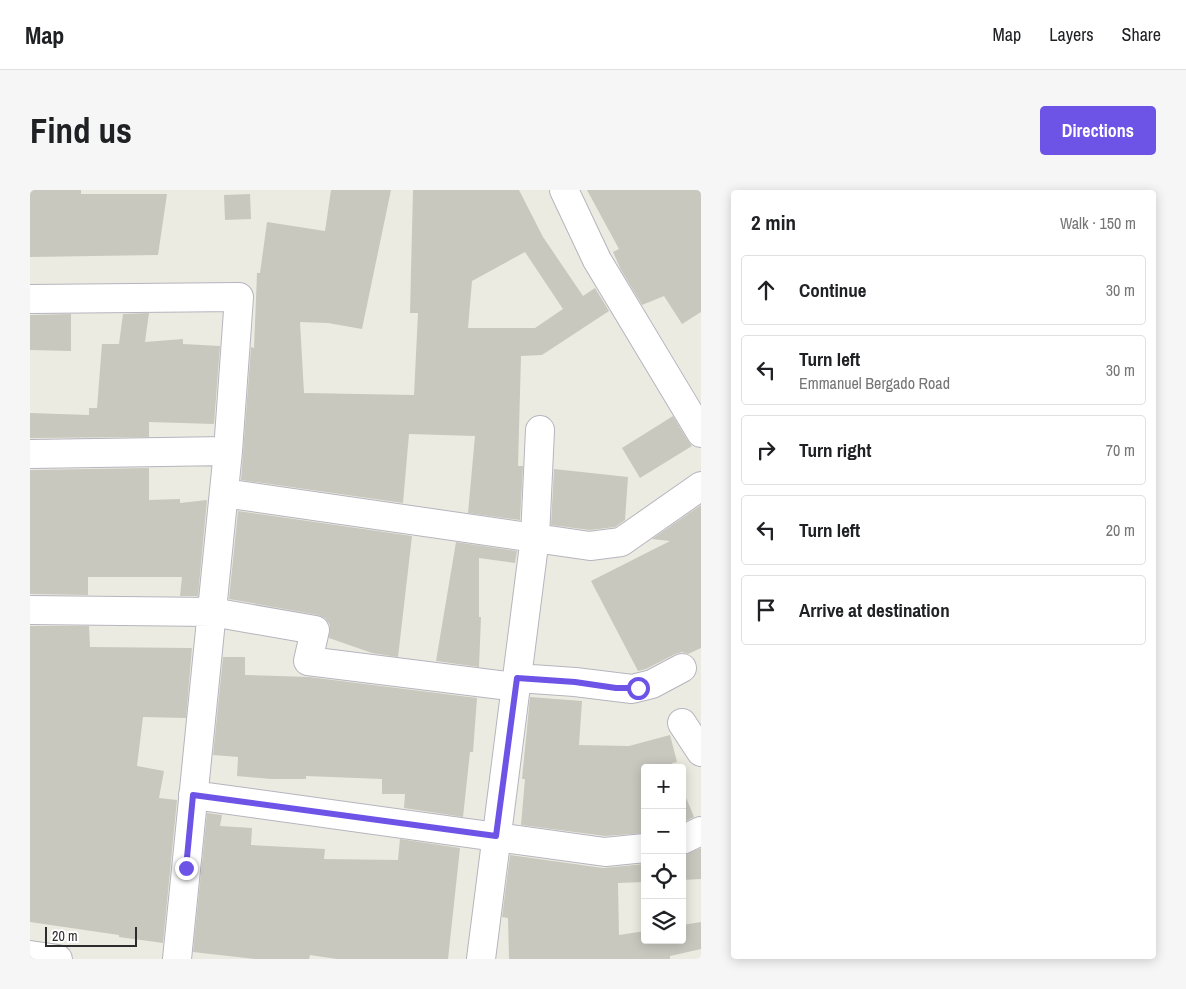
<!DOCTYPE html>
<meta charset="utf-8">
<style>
:root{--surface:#fff;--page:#f6f6f6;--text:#202124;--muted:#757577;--line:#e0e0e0;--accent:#6d54e6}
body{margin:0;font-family:"Archivo Narrow",sans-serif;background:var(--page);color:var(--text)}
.controls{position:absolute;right:15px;bottom:15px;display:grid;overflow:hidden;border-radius:5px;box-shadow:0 2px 12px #0003}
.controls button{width:45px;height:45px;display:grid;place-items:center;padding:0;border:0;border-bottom:1px solid var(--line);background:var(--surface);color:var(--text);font:25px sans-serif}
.scale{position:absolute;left:15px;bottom:12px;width:92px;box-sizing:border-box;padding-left:5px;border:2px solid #2c2c2c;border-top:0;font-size:14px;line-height:18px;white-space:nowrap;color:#2c2c2c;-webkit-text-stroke:4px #fff;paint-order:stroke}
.stop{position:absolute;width:15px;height:15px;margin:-11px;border:4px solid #6d54e6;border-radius:50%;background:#fff}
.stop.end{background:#6d54e6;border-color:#fff;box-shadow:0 1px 5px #0008}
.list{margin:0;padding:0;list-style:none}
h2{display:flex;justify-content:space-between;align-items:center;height:65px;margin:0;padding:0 20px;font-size:21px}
h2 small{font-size:16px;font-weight:400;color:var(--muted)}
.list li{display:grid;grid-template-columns:32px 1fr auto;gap:15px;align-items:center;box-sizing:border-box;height:70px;margin:0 10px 10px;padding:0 10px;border:1px solid var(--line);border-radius:5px}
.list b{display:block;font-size:19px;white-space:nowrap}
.list p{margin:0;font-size:16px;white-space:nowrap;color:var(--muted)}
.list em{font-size:16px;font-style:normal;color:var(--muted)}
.icon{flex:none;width:28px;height:28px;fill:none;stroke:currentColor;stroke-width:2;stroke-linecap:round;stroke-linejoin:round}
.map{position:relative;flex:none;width:671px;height:769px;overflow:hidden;border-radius:5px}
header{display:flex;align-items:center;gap:30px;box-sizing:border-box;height:70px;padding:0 25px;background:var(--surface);border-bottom:1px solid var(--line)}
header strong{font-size:24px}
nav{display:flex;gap:28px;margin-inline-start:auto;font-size:18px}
.intro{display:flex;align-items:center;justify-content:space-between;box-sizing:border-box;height:120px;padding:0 30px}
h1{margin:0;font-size:35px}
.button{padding:12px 22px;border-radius:5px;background:var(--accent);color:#fff;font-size:18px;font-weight:700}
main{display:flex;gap:30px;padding:0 30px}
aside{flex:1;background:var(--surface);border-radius:5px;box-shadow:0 2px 12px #0003}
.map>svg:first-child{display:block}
.building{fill:#c8c8bf;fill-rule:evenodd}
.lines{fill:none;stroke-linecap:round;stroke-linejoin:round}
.minor-casing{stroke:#b6b4be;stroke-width:30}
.minor{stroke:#fff;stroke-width:28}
.route{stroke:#6d54e6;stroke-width:6}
</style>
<header>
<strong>Map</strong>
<nav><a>Map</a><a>Layers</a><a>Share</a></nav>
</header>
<div class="intro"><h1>Find us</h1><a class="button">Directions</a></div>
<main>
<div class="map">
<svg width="671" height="769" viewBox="0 0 671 769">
<rect width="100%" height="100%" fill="#ecebe1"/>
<path class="building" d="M 0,0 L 51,0 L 51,4 L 137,4 L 128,65 L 0,67 Z
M 301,0 L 361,0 L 332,139 L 298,133 L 270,132 L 274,203 L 384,205 L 388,123 L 380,123 L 383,0 L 489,0 L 513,47 L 553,106 L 565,98 L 579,121 L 512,165 L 491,166 L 488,276 L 493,276 L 490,330 L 438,323 L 445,246 L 379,244 L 373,313 L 211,290 L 221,157 L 224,158 L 227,83 L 230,83 L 237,32 L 295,41 ZM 495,62 L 533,119 L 505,138 L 438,138 L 442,91 Z
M 557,0 L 671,0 L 671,122 L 652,134 L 634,106 L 612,115 L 591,80 L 583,62 L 589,59 Z
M 220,4 L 221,29 L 195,30 L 194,5 Z
M 119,123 L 115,152 L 153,149 L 153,154 L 190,156 L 184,234 L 119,232 L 119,247 L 0,248 L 0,223 L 59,225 L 59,218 L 67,218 L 72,154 L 89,154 L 93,124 Z
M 41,124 L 41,161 L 0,160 L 0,125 Z
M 643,226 L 658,251 L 662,256 L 610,288 L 592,258 Z
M 119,278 L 119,310 L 150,309 L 150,313 L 177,310 L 168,406 L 150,406 L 152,387 L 58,387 L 58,405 L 0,404 L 0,280 Z
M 524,279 L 598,287 L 595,330 L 585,337 L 560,340 L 521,335 Z
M 671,315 L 671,458 L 658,464 L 652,462 L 645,464 L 616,479 L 608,481 L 561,391 L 640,351 L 622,349 Z
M 208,321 L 382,346 L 368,467 L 342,463 L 299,448 L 300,435 L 295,428 L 288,425 L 199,409 Z
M 426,352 L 487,361 L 485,373 L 449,368 L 449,427 L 451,427 L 449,477 L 406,471 Z
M 0,436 L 59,436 L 60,457 L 162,458 L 156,528 L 113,527 L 107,576 L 134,581 L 129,608 L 147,610 L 133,753 L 89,747 L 89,745 L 0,732 Z
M 193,467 L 215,467 L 215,485 L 279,487 L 447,508 L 443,562 L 440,562 L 433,627 L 374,618 L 375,604 L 352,604 L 352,589 L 276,586 L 276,589 L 241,589 L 207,586 L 208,567 L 183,565 Z
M 500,507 L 552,511 L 549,555 L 599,556 L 640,545 L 647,572 L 642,573 L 644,578 L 615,578 L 615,643 L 575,646 L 491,635 L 495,589 L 492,589 Z
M 652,598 L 664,627 L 652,633 Z
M 177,623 L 192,625 L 190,636 L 222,638 L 221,655 L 295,659 L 294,669 L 368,670 L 370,649 L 430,658 L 418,769 L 307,769 L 280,765 L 279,769 L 225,769 L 163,762 Z
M 671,658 L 671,689 L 652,690 L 652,665 Z
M 480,665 L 573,678 L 615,674 L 615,692 L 588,693 L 589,745 L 615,741 L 615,750 L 652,750 L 652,735 L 671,732 L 671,759 L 640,766 L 640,769 L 479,769 L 478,728 L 472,727 Z"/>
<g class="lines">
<g class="minor-casing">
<path id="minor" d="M 534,0 L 567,70 L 671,243
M 0,109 L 209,107 L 198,261 L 147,769
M 0,264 L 198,261
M 194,303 L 560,356 L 591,352 L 671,296
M 0,420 L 182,422 L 285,440 L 278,471 L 486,497
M 487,488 L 545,492 L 602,499 L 622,494 L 652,478
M 652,533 L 671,562
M 163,605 L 575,662 L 615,658
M 652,650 L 671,641
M 0,765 L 28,769
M 451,769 L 505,347 L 510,240"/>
</g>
<use href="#minor" class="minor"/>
</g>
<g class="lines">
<path class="route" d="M 156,678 L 163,605 L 466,646 L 487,488 L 545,492 L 586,498 L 608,498"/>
</g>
</svg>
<div class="controls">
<button>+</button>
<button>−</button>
<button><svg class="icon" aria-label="locate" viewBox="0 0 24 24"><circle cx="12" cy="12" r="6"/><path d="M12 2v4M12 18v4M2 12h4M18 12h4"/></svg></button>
<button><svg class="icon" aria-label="layers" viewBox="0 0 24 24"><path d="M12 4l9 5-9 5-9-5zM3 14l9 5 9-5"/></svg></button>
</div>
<div class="scale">20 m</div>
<div class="stop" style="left:608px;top:498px"></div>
<div class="stop end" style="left:156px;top:678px"></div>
</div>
<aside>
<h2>2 min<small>Walk · 150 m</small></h2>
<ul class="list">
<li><svg class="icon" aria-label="ahead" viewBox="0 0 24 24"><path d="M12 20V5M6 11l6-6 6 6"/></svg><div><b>Continue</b></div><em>30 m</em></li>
<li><svg class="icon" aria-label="left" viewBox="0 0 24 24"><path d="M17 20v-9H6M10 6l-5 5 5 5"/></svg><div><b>Turn left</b><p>Emmanuel Bergado Road</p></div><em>30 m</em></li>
<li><svg class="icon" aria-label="right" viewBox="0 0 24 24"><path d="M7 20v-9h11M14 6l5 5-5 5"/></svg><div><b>Turn right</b></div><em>70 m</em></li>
<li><svg class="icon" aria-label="left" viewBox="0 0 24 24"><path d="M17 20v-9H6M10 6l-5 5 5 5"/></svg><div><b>Turn left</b></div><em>20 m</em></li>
<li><svg class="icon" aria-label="arrive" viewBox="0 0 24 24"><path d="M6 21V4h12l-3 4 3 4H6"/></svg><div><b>Arrive at destination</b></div></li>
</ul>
</aside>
</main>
